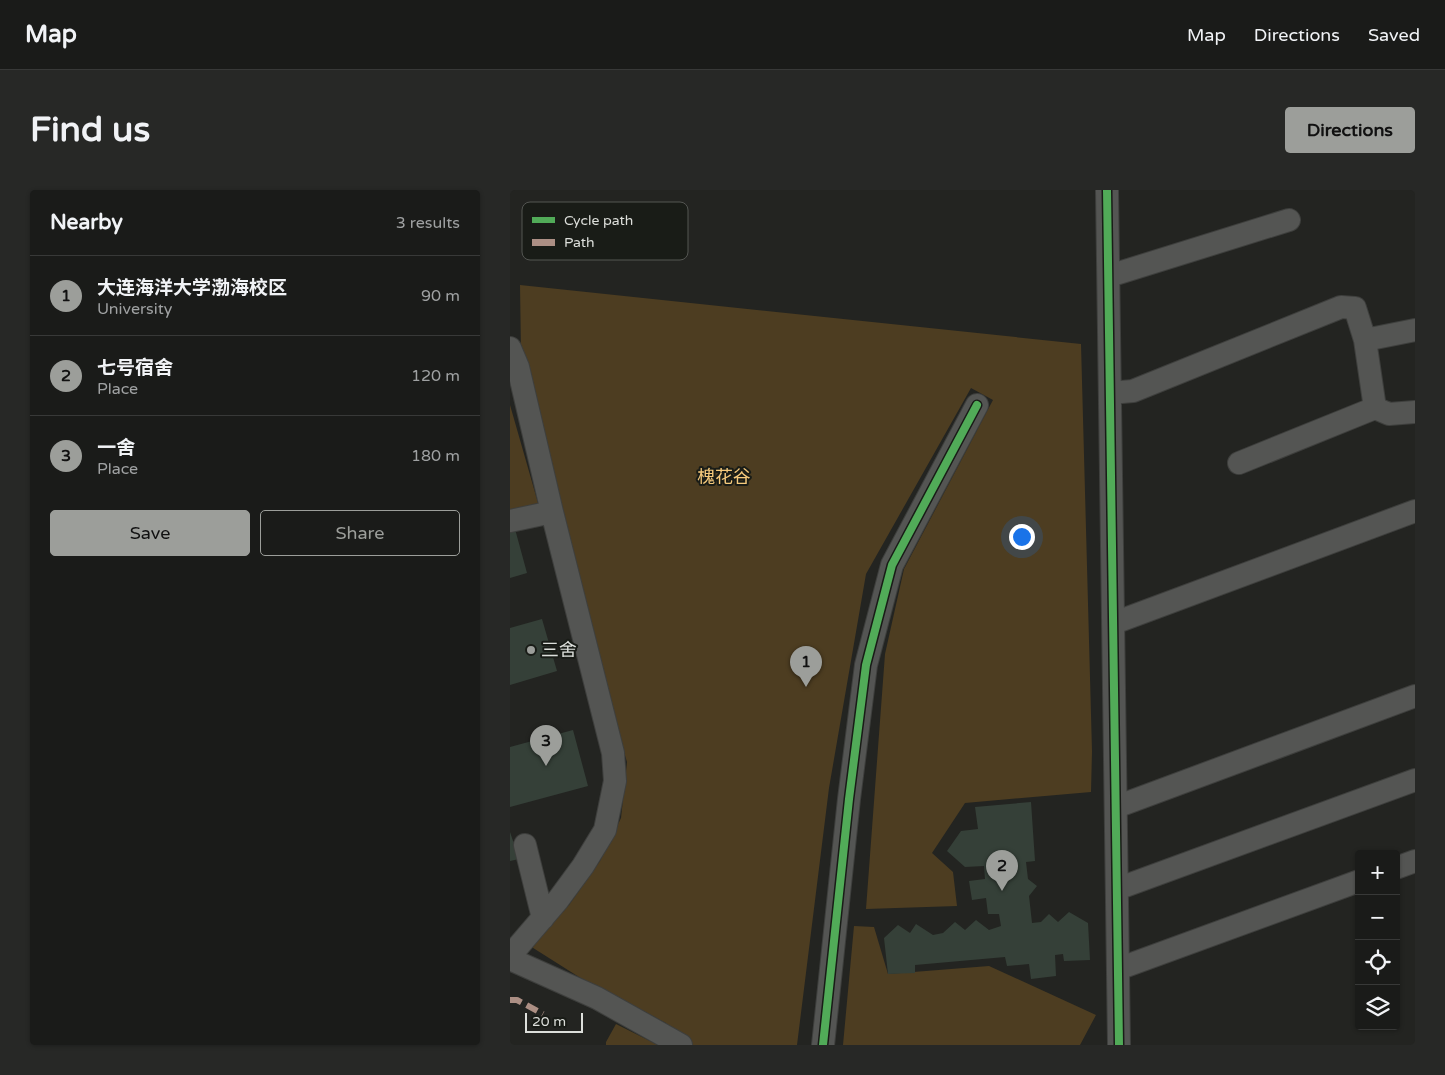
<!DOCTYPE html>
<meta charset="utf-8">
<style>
:root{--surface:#1a1b19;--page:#272826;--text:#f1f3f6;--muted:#9fa1a2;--line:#383938;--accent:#9c9e9a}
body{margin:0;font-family:"Varela Round","Noto Sans SC",sans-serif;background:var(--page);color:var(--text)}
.controls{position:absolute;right:15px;bottom:15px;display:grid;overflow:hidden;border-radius:5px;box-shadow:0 1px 4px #0004}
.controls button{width:45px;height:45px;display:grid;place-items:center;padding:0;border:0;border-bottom:1px solid var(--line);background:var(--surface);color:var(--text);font:25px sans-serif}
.scale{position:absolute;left:15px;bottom:12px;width:58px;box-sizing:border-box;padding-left:5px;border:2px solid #dddfdb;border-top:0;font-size:14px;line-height:18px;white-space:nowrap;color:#dddfdb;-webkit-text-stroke:4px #191c17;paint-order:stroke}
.you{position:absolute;left:511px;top:346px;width:18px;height:18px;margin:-12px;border:4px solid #fff;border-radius:50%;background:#1a73e8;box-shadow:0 0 0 8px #1a73e833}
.badge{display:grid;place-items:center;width:32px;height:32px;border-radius:50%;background:var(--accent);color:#111;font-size:16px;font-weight:700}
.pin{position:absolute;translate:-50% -41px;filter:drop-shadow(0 1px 2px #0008)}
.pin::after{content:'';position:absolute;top:26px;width:18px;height:15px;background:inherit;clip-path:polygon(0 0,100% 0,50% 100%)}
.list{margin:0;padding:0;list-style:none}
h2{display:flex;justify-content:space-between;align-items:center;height:65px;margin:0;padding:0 20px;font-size:21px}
h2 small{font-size:16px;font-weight:400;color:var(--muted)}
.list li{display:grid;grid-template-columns:32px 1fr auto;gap:15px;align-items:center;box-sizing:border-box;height:80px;padding:0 20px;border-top:1px solid var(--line)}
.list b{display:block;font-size:19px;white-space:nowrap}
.list p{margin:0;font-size:16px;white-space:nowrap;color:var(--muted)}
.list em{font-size:16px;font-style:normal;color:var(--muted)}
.actions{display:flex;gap:10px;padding:15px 20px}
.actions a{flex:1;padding:11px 0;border:1px solid var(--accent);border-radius:5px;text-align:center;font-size:18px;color:var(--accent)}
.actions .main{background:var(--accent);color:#111}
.icon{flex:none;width:28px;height:28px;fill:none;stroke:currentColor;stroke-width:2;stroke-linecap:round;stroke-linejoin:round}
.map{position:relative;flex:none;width:905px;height:855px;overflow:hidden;border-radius:5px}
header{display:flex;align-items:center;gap:30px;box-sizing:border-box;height:70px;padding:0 25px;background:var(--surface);border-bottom:1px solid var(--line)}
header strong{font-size:24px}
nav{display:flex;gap:28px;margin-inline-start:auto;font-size:18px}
.intro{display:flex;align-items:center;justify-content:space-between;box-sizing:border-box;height:120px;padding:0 30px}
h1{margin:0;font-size:35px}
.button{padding:12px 22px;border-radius:5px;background:var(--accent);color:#111;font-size:18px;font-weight:700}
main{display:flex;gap:30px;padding:0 30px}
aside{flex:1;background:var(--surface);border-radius:5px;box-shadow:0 1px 4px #0004}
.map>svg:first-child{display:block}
.green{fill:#4d3d21}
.building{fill:#354038}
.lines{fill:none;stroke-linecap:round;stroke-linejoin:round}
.minor-casing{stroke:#3e3f3d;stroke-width:24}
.minor{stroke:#545553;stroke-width:22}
.quiet{stroke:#ac8f84;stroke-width:6;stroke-dasharray:12 6;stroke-linecap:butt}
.cycleway-casing{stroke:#191c17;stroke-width:11}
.cycleway{stroke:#51ab58;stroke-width:8}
.poi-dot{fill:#9c9e9a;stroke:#191c17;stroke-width:2}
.labels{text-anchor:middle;stroke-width:4;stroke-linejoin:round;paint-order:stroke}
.park-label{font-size:18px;fill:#f6ca7c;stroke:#191c17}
.poi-label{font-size:18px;fill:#dddfdb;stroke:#191c17;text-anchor:start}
.key{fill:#191c17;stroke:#545652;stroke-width:1}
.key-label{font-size:14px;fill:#dddfdb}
</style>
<header>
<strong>Map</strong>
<nav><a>Map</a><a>Directions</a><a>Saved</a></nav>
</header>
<div class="intro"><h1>Find us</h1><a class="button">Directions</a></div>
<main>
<aside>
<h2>Nearby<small>3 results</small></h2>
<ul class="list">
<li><span class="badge">1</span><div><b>大连海洋大学渤海校区</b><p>University</p></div><em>90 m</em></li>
<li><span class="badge">2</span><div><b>七号宿舍</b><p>Place</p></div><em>120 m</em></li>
<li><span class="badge">3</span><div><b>一舍</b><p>Place</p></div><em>180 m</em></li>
</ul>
<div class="actions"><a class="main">Save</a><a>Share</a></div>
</aside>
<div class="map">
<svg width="905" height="855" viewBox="0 0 905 855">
<rect width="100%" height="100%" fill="#232421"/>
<path class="green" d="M 10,95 L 571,154 L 582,561 L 581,602 L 455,613 L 422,663 L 443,682 L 447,716 L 356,719 L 375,464 L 394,379 L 483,210 L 461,198 L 356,384 L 319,598 L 287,855 L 155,855 L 156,833 L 69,787 L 20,756 L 59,715 L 90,671 L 111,628 L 117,572 L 78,442 L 11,163 Z
M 0,215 L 28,313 L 0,321 Z
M 344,736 L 364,737 L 378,784 L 479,776 L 586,825 L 570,855 L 333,855 Z
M 106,834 L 148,855 L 96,855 L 96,852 Z"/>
<path class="building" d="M 5,339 L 17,383 L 0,388 L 0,340 Z
M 32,429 L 47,481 L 0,495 L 0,438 Z
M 63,540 L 78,596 L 0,617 L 0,557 Z
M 521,612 L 525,671 L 516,672 L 518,689 L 527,696 L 519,706 L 522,733 L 531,732 L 539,724 L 548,732 L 559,722 L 578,733 L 580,770 L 554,771 L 553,764 L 545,765 L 546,786 L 521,789 L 519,774 L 497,776 L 495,767 L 405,775 L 405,783 L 378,784 L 374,748 L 388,735 L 400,743 L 406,734 L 423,745 L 433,743 L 445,732 L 455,740 L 466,730 L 479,740 L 491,736 L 489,724 L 478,724 L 476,708 L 462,710 L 459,691 L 475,689 L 474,676 L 455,677 L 437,661 L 451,641 L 468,639 L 465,617 Z
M 0,642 L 9,669 L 0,671 Z"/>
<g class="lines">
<g class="minor-casing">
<path id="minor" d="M 597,0 L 609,855
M 599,86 L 779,30
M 855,150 L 905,140
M 0,158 L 8,177 L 42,322
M 600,203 L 623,201 L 831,117 L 845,118 L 855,150 L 865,218 L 879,224 L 905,222
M 729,273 L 865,218
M 0,331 L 42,322 L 103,563 L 105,591 L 95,640 L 73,676 L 48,710 L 0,766
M 604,433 L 905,321
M 606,617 L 905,506
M 15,655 L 33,728
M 886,678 L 905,671
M 607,699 L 905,590
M 0,769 L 87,808 L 171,855
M 608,779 L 849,691
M 313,855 L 339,609 L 356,475 L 382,375 L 467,215"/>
</g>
<use href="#minor" class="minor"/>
<path class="quiet" d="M 0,810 L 7,810 L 33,824"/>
<g class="cycleway-casing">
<path id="cycleway" d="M 597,0 L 609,855
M 313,855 L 339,609 L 356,475 L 382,375 L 467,215"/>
</g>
<use href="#cycleway" class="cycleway"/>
</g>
<circle class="poi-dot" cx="21" cy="460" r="5"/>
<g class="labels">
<g class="park-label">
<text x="214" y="293">槐花谷</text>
</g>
<g class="poi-label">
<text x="31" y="466">三舍</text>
</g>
</g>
<rect x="12" y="12" width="166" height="58" rx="8" class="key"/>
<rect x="22" y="27" width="23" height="6" fill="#51ab58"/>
<rect x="22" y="49" width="23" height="7" fill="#ac8f84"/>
<g class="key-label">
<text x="54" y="35">Cycle path</text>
<text x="54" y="57">Path</text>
</g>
</svg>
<div class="controls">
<button>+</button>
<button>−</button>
<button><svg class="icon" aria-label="locate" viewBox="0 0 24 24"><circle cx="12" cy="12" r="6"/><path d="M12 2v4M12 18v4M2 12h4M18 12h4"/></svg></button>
<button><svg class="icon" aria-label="layers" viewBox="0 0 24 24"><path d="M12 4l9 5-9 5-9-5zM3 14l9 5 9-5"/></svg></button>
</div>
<div class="scale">20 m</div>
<div class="you"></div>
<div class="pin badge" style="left:296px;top:497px">1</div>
<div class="pin badge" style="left:492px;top:701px">2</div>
<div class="pin badge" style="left:36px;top:576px">3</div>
</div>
</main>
